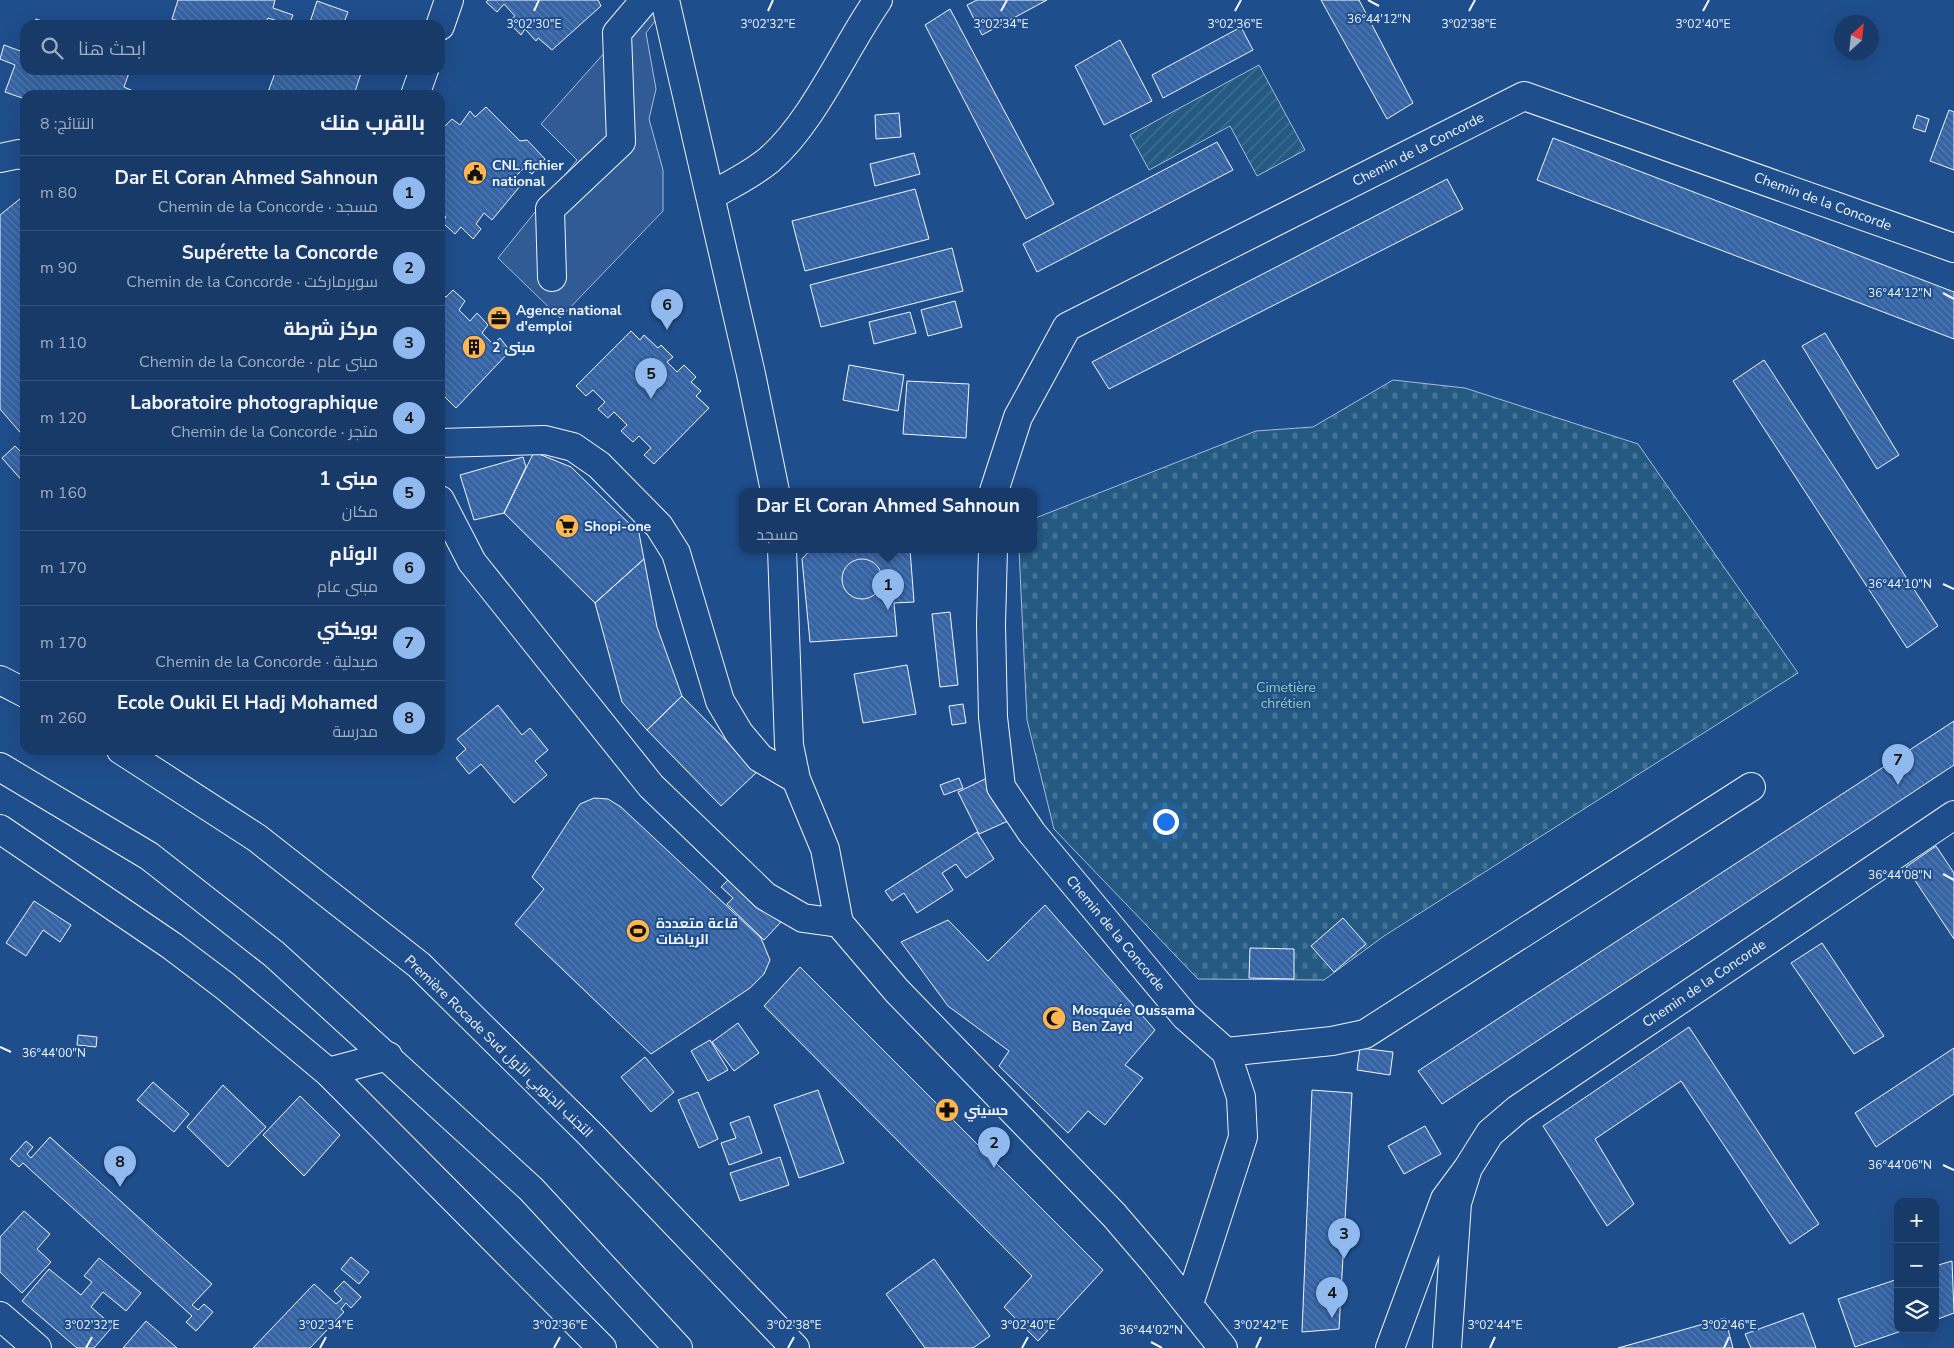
<!DOCTYPE html>
<html lang="ar">
<meta charset="utf-8">
<style>
:root{--surface:#173a69;--page:#20416f;--text:#f1f3f6;--muted:#9eadc0;--line:#36547d;--accent:#90b9f0}
body{margin:0;font-family:"Nunito Sans",Cairo,sans-serif;background:var(--page);color:var(--text);direction:rtl}
.controls{position:absolute;right:15px;bottom:15px;display:grid;overflow:hidden;border-radius:10px;box-shadow:0 5px 20px #0002}
.controls button{width:45px;height:45px;display:grid;place-items:center;padding:0;border:0;border-bottom:1px solid var(--line);background:var(--surface);color:var(--text);font:25px sans-serif}
.compass{position:absolute;left:1834px;top:15px;width:45px;height:45px;border-radius:50%;background:var(--surface);box-shadow:0 5px 20px #0002;rotate:27deg}
.you{position:absolute;left:1165px;top:821px;width:18px;height:18px;margin:-12px;border:4px solid #fff;border-radius:50%;background:#1a73e8;box-shadow:0 0 0 8px #1a73e833}
.badge{display:grid;place-items:center;width:32px;height:32px;border-radius:50%;background:var(--accent);color:#111;font-size:16px;font-weight:700}
.pin{position:absolute;translate:-50% -41px;filter:drop-shadow(0 1px 2px #0008)}
.pin::after{content:'';position:absolute;top:26px;width:18px;height:15px;background:inherit;clip-path:polygon(0 0,100% 0,50% 100%)}
.popup{position:absolute;left:739px;top:488px;width:298px;height:65px;box-sizing:border-box;display:grid;place-content:center;border-radius:10px;background:var(--surface);filter:drop-shadow(0 1px 4px #0005);font-size:16px;white-space:nowrap;color:var(--muted)}
.popup b{font-size:19px;color:var(--text)}
.popup::after{content:'';position:absolute;left:50%;top:100%;margin-left:-10px;border:10px solid transparent;border-top-color:var(--surface)}
.list{margin:0;padding:0;list-style:none}
h2{display:flex;justify-content:space-between;align-items:center;height:65px;margin:0;padding:0 20px;font-size:21px}
h2 small{font-size:16px;font-weight:400;color:var(--muted)}
.list li{display:grid;grid-template-columns:32px 1fr auto;gap:15px;align-items:center;box-sizing:border-box;height:75px;padding:0 20px;border-top:1px solid var(--line)}
.list b{display:block;font-size:19px;white-space:nowrap}
.list p{margin:0;font-size:16px;white-space:nowrap;color:var(--muted)}
.list em{font-size:16px;font-style:normal;color:var(--muted)}
.icon{flex:none;width:28px;height:28px;fill:none;stroke:currentColor;stroke-width:2;stroke-linecap:round;stroke-linejoin:round}
.map{position:relative;flex:none;width:1954px;height:1348px;overflow:hidden;direction:ltr}
.search{position:absolute;background:var(--surface);box-shadow:0 5px 20px #0002;left:20px;top:20px;width:425px;height:55px;display:flex;align-items:center;gap:12px;box-sizing:border-box;padding:0 18px;border-radius:15px;color:var(--muted);font-size:19px}
.panel{position:absolute;background:var(--surface);box-shadow:0 5px 20px #0002;left:20px;top:90px;width:425px;height:665px;border-radius:15px;direction:rtl}
.map>svg:first-child{display:block}
.cemetery{fill:url(#cemetery-stones);stroke:#a8bbd7}
.garden{fill:url(#garden-furrows);stroke:#a8bbd7}
.parking{fill:#305b95;stroke:#a8bbd7}
.building{fill:url(#building-back-hatch);stroke:#f2f6ff}
.lines{fill:none;stroke-linecap:round;stroke-linejoin:round}
.minor-casing{stroke:#f2f6ff;stroke-width:30}
.highway-casing{stroke:#f2f6ff;stroke-width:30}
.minor{stroke:#1f4e8c;stroke-width:28}
.highway{stroke:#1f4e8c;stroke-width:28}
.ticks{fill:none;stroke:#f2f6ff;stroke-width:2}
.labels{text-anchor:middle;stroke-width:4;stroke-linejoin:round;paint-order:stroke}
.street-label{font-size:14px;fill:#f2f6ff;stroke:#1f4e8c}
.poi-label{font-size:14px;font-weight:bold;fill:#f2f6ff;stroke:#1f4e8c;text-anchor:start}
.park-label{font-size:14px;fill:#97c8a6;stroke:#1f4e8c}
.ticks-label{font-size:12px;text-anchor:middle;fill:#f2f6ff;stroke:#1f4e8c;stroke-width:4;stroke-linejoin:round;paint-order:stroke}
</style>
<div class="map">
<svg width="1954" height="1348" viewBox="0 0 1954 1348">
<defs>
<pattern id="cemetery-stones" width="16" height="16" patternUnits="userSpaceOnUse" patternTransform="scale(1.25)"><rect width="16" height="16" fill="#245a82"/><path d="M2 7V4a2 2 0 0 1 4 0v3zM10 15v-3a2 2 0 0 1 4 0v3z" fill="#447295"/></pattern>
<pattern id="garden-furrows" width="10" height="10" patternUnits="userSpaceOnUse" patternTransform="scale(1.25)"><rect width="10" height="10" fill="#245a82"/><path d="M-1 1l2-2M0 10L10 0M9 11l2-2" fill="none" stroke="#447295"/></pattern>
<pattern id="building-back-hatch" width="6" height="6" patternUnits="userSpaceOnUse" patternTransform="scale(1.25)"><rect width="6" height="6" fill="#3563a3"/><path d="M-1 5l2 2M0 0l6 6M5-1l2 2" fill="none" stroke="#537ab1"/></pattern>
</defs>
<rect width="100%" height="100%" fill="#1f4e8c"/>
<path class="cemetery" d="M 1393,380 L 1465,388 L 1638,444 L 1798,673 L 1384,936 L 1324,980 L 1198,979 L 1054,829 L 1027,720 L 1019,549 L 1033,549 L 1033,519 L 1256,431 L 1313,427 Z"/>
<path class="garden" d="M 1259,65 L 1305,150 L 1257,176 L 1230,126 L 1149,170 L 1130,135 Z"/>
<path class="parking" d="M 628,0 L 661,13 L 646,33 L 656,89 L 649,119 L 663,170 L 663,211 L 560,318 L 498,258 L 577,160 L 541,124 L 606,51 Z"/>
<path class="building" d="M 178,0 L 275,0 L 273,8 L 293,15 L 289,25 L 268,18 L 266,25 L 238,25 L 231,23 L 230,25 L 190,25 L 172,19 Z
M 488,0 L 598,0 L 601,6 L 552,50 L 538,38 L 536,41 L 525,29 L 521,35 L 508,22 L 515,16 L 504,4 L 497,12 L 486,2 Z
M 977,0 L 1047,0 L 982,35 L 967,5 Z
M 1321,0 L 1359,0 L 1413,103 L 1387,119 Z
M 317,1 L 348,12 L 343,25 L 309,25 Z
M 950,9 L 1054,204 L 1026,219 L 925,25 Z
M 36,19 L 53,25 L 33,25 Z
M 1241,27 L 1253,50 L 1163,98 L 1152,75 Z
M 1120,40 L 1152,101 L 1104,125 L 1075,66 Z
M 4,45 L 23,52 L 25,46 L 25,70 L 130,70 L 124,87 L 143,95 L 25,95 L 25,99 L 5,92 L 15,65 L 0,59 Z
M 276,70 L 362,70 L 354,95 L 267,95 Z
M 486,107 L 520,141 L 527,140 L 545,159 L 532,174 L 524,168 L 515,177 L 521,185 L 492,220 L 484,213 L 476,224 L 481,229 L 473,239 L 461,227 L 455,234 L 442,222 L 446,217 L 440,211 L 440,131 L 452,119 L 460,125 L 470,111 L 475,117 Z
M 1949,110 L 1954,112 L 1954,170 L 1930,161 Z
M 899,113 L 901,137 L 876,139 L 875,115 Z
M 1917,115 L 1929,119 L 1925,132 L 1913,128 Z
M 1553,138 L 1954,292 L 1954,339 L 1537,180 Z
M 1217,142 L 1233,170 L 1037,272 L 1023,244 Z
M 914,153 L 920,174 L 875,186 L 870,164 Z
M 1447,179 L 1463,209 L 1109,389 L 1092,362 Z
M 915,189 L 929,239 L 805,271 L 792,221 Z
M 21,198 L 25,202 L 25,438 L 0,409 L 0,215 Z
M 952,248 L 963,291 L 821,327 L 810,285 Z
M 453,290 L 465,301 L 459,310 L 470,321 L 477,313 L 488,325 L 482,333 L 493,344 L 500,338 L 510,351 L 456,408 L 441,393 L 440,395 L 440,292 L 446,297 Z
M 955,301 L 962,327 L 928,336 L 921,310 Z
M 910,312 L 916,333 L 874,344 L 869,322 Z
M 631,331 L 640,340 L 644,335 L 658,348 L 661,345 L 673,357 L 667,362 L 677,372 L 684,365 L 696,377 L 691,382 L 701,391 L 696,396 L 709,408 L 654,464 L 644,455 L 651,448 L 639,436 L 633,442 L 621,431 L 627,425 L 614,412 L 608,418 L 598,409 L 605,402 L 593,390 L 586,396 L 576,386 Z
M 1825,333 L 1899,455 L 1877,469 L 1802,346 Z
M 1764,360 L 1938,626 L 1907,648 L 1733,381 Z
M 849,365 L 904,375 L 898,411 L 843,400 Z
M 907,381 L 969,384 L 966,438 L 903,434 Z
M 15,446 L 25,456 L 25,484 L 2,458 Z
M 534,452 L 571,467 L 639,533 L 644,559 L 595,603 L 504,513 Z
M 523,457 L 526,467 L 504,513 L 474,520 L 460,475 Z
M 811,549 L 910,549 L 914,602 L 894,603 L 897,636 L 810,642 L 802,559 Z
M 644,559 L 657,627 L 682,696 L 647,730 L 622,702 L 595,603 Z
M842 579a20 20 0 1 1 40 0a20 20 0 1 1-40 0Z
M 950,612 L 958,685 L 940,687 L 932,614 Z
M 907,665 L 916,714 L 863,723 L 854,674 Z
M 682,696 L 757,772 L 721,806 L 647,730 Z
M 963,704 L 966,723 L 952,725 L 949,706 Z
M 498,705 L 522,735 L 530,728 L 548,750 L 535,761 L 547,775 L 514,803 L 481,764 L 469,774 L 456,758 L 466,749 L 457,739 Z
M 1954,721 L 1954,765 L 1442,1104 L 1418,1071 Z
M 959,778 L 963,788 L 944,795 L 940,785 Z
M 987,778 L 1008,821 L 979,834 L 958,792 Z
M 594,798 L 608,799 L 621,807 L 761,938 L 770,960 L 764,974 L 750,988 L 651,1054 L 515,924 L 544,889 L 532,877 L 580,804 Z
M 977,832 L 994,859 L 966,878 L 956,864 L 942,873 L 953,890 L 917,913 L 904,893 L 892,901 L 885,891 Z
M 1936,846 L 1954,873 L 1954,939 L 1906,867 Z
M 733,875 L 781,922 L 764,940 L 727,904 L 733,898 L 721,887 Z
M 34,901 L 71,925 L 60,942 L 43,930 L 26,956 L 6,943 Z
M 1045,905 L 1155,1030 L 1125,1065 L 1143,1078 L 1105,1125 L 1088,1111 L 1068,1133 L 999,1066 L 1009,1051 L 948,1006 L 901,942 L 948,920 L 988,961 Z
M 1343,918 L 1366,944 L 1334,972 L 1311,946 Z
M 1822,943 L 1884,1036 L 1854,1054 L 1791,963 Z
M 1250,948 L 1294,949 L 1294,979 L 1249,978 Z
M 800,967 L 1103,1270 L 1038,1341 L 1004,1307 L 1032,1276 L 764,1006 Z
M 738,1023 L 759,1053 L 734,1071 L 712,1042 Z
M 1689,1027 L 1819,1224 L 1790,1244 L 1681,1081 L 1595,1139 L 1634,1204 L 1607,1226 L 1543,1126 Z
M 78,1035 L 97,1037 L 96,1047 L 77,1045 Z
M 710,1040 L 728,1070 L 708,1081 L 691,1051 Z
M 1360,1048 L 1393,1052 L 1390,1075 L 1357,1070 Z
M 1954,1048 L 1954,1094 L 1876,1147 L 1855,1113 Z
M 645,1057 L 674,1092 L 651,1112 L 621,1077 Z
M 153,1082 L 189,1114 L 174,1132 L 137,1100 Z
M 223,1085 L 266,1127 L 228,1167 L 187,1127 Z
M 818,1090 L 844,1163 L 799,1178 L 774,1105 Z
M 1312,1090 L 1352,1093 L 1339,1329 L 1302,1332 Z
M 698,1092 L 718,1139 L 699,1148 L 678,1100 Z
M 300,1096 L 340,1135 L 304,1176 L 263,1135 Z
M 749,1116 L 762,1153 L 729,1165 L 721,1143 L 736,1138 L 730,1123 Z
M 1425,1126 L 1441,1154 L 1404,1174 L 1388,1146 Z
M 50,1137 L 212,1284 L 192,1305 L 198,1310 L 204,1304 L 213,1312 L 196,1331 L 186,1322 L 192,1316 L 23,1163 L 19,1167 L 10,1159 L 26,1141 L 33,1147 L 27,1154 L 31,1158 Z
M 780,1157 L 789,1185 L 740,1201 L 730,1173 Z
M 24,1211 L 50,1234 L 37,1249 L 51,1262 L 22,1293 L 0,1272 L 0,1237 Z
M 351,1257 L 369,1272 L 359,1284 L 341,1269 Z
M 99,1258 L 141,1293 L 126,1311 L 103,1292 L 91,1307 L 113,1326 L 94,1348 L 77,1348 L 22,1301 L 49,1269 L 81,1295 L 92,1282 L 84,1276 Z
M 934,1259 L 990,1336 L 973,1348 L 925,1348 L 886,1294 Z
M 1952,1261 L 1954,1313 L 1935,1320 L 1935,1266 Z
M 1898,1279 L 1898,1329 L 1907,1329 L 1855,1347 L 1838,1299 Z
M 344,1281 L 361,1297 L 351,1308 L 346,1303 L 341,1309 L 344,1312 L 310,1348 L 253,1348 L 314,1284 L 336,1304 L 342,1299 L 334,1291 Z
M 1803,1313 L 1816,1348 L 1751,1348 L 1745,1334 Z
M 1725,1318 L 1733,1348 L 1618,1348 Z
M 146,1321 L 177,1348 L 123,1348 Z"/>
<g class="lines">
<g class="minor-casing">
<path id="minor" d="M 665,0 L 751,374 L 775,491
M 440,26 L 449,0
M 415,95 L 424,70
M 0,158 L 19,154 L 25,156
M 710,196 C 730,185 751,175 769,160 C 813,122 844,49 878,0
M 552,277 L 550,209 L 621,142 L 617,33 L 645,0
M 440,443 L 545,440 L 573,447 L 599,465 L 659,526 L 676,553 L 720,701 L 739,733 L 760,758 L 796,779
M 994,491 L 1018,417 L 1067,327 L 1524,96 L 1954,248
M 440,500 L 472,562 L 651,786 L 765,896 L 803,918 L 839,923
M 782,549 L 789,745 L 796,779 L 825,849 L 839,923 L 897,991 L 1114,1215 L 1156,1264 L 1223,1348
M 993,549 L 991,624 L 993,717 L 1001,787 L 1032,833 L 1185,1016 L 1226,1052 L 1241,1097 L 1243,1137 L 1189,1304
M 0,829 L 172,946 L 225,986 L 328,1072 L 602,1348
M 1226,1052 L 1332,1041 L 1365,1034 L 1751,787
M 1468,1168 L 1490,1133 L 1518,1109 L 1954,815
M 0,1316 L 37,1348
M 1390,1348 L 1445,1199 L 1468,1168 L 1457,1203 L 1447,1348"/>
</g>
<g class="highway-casing">
<path id="highway" d="M 0,680 L 25,693
M 121,750 L 257,838 L 419,965 L 591,1135 L 795,1348
M 0,767 L 149,856 L 274,954 L 531,1189 L 678,1348
M 328,1072 L 388,1056"/>
</g>
<use href="#minor" class="minor"/>
<use href="#highway" class="highway"/>
</g>
<path class="ticks" d="M 1368,0 L 1379,6M 534,11 L 539,0M 768,11 L 773,0M 1001,11 L 1007,0M 1235,11 L 1241,0M 1469,11 L 1475,0M 1703,11 L 1709,0M 1943,293 L 1954,299M 1943,584 L 1954,589M 1943,874 L 1954,880M 0,1047 L 11,1052M 1943,1165 L 1954,1170M 1151,1342 L 1162,1348M 86,1348 L 92,1337M 320,1348 L 326,1337M 554,1348 L 560,1337M 788,1348 L 794,1337M 1022,1348 L 1028,1337M 1256,1348 L 1261,1337M 1490,1348 L 1495,1337M 1724,1348 L 1729,1337"/>
<defs>
<g id="civic-disc" transform="scale(1.25)"><circle r="9.5" fill="#ffb74d" stroke="#1f4e8c"/><path d="M-.6-6.5H3V-4.5H.6V-3L4-1V1h2V6H-6V1h2V-1L-.6-3ZM-1.2 2.5V6h2.4V2.5Z" fill="#111"/></g>
<g id="office-disc" transform="scale(1.25)"><circle r="9.5" fill="#ffb74d" stroke="#1f4e8c"/><path d="M-6-3h4V-5.5h4V-3h4V5H-6ZM-1-4.5V-3h2v-1.5ZM-6 0V1H6V0Z" fill="#111"/></g>
<g id="building-disc" transform="scale(1.25)"><circle r="9.5" fill="#ffb74d" stroke="#1f4e8c"/><path d="M-4-6H4V6H1V3H-1V6H-4ZM-2.5-4.3h1.7v1.8h-1.7ZM.8-4.3h1.7v1.8H.8ZM-2.5-1h1.7V.8h-1.7ZM.8-1h1.7V.8H.8Z" fill="#111"/></g>
<g id="supermarket-disc" transform="scale(1.25)"><circle r="9.5" fill="#ffb74d" stroke="#1f4e8c"/><path d="M-6-5.5h2.5l.6 2H6L4.5 2H-2.5L-4.4-4H-6ZM-1.5 3.2a1.3 1.3 0 1 0 .1 0ZM3 3.2a1.3 1.3 0 1 0 .1 0Z" fill="#111"/></g>
<g id="stadium-disc" transform="scale(1.25)"><circle r="9.5" fill="#ffb74d" stroke="#1f4e8c"/><path d="M0-5a6.5 5 0 1 0 0 10a6.5 5 0 1 0 0-10ZM-3.5-1.8h7v3.6h-7Z" fill="#111"/></g>
<g id="mosque-disc" transform="scale(1.25)"><circle r="9.5" fill="#ffb74d" stroke="#1f4e8c"/><path d="M3.5-4.9A6 6 0 1 0 3.5 4.9A5 5 0 1 1 3.5-4.9Z" fill="#111"/></g>
<g id="pharmacy-disc" transform="scale(1.25)"><circle r="9.5" fill="#ffb74d" stroke="#1f4e8c"/><path d="M-2-6h4v4h4v4h-4v4h-4v-4h-4v-4h4Z" fill="#111"/></g>
</defs>
<g fill-rule="evenodd">
<use href="#civic-disc" x="475" y="173"/>
<use href="#office-disc" x="499" y="318"/>
<use href="#building-disc" x="474" y="347"/>
<use href="#supermarket-disc" x="567" y="526"/>
<use href="#stadium-disc" x="638" y="931"/>
<use href="#mosque-disc" x="1054" y="1018"/>
<use href="#pharmacy-disc" x="947" y="1110"/>
</g>
<g class="labels">
<g class="street-label">
<text transform="translate(1418 149) rotate(-27)" y="5">Chemin de la Concorde</text>
<text transform="translate(1823 201) rotate(20)" y="5">Chemin de la Concorde</text>
<text transform="translate(1116 933) rotate(50)" y="5">Chemin de la Concorde</text>
<text transform="translate(1704 983) rotate(-34)" y="5">Chemin de la Concorde</text>
<text transform="translate(499 1046) rotate(44)" y="5">Première Rocade Sud التجنب الجنوبي الأول</text>
</g>
<g class="poi-label">
<text x="492" y="170">CNL fichier<tspan x="492" dy="16">national</tspan></text>
<text x="516" y="315">Agence national<tspan x="516" dy="16">d'emploi</tspan></text>
<text x="492" y="352">مبنى 2</text>
<text x="584" y="531">Shopi-one</text>
<text x="656" y="928">قاعة متعددة<tspan x="656" dy="16">الرياضات</tspan></text>
<text x="1072" y="1015">Mosquée Oussama<tspan x="1072" dy="16">Ben Zayd</tspan></text>
<text x="964" y="1115">حسيني</text>
</g>
<g class="park-label">
<text x="1286" y="692">Cimetière<tspan x="1286" dy="16">chrétien</tspan></text>
</g>
</g>
<g class="ticks-label">
<text x="1379" y="23">36°44'12"N</text>
<text x="534" y="28">3°02'30"E</text>
<text x="768" y="28">3°02'32"E</text>
<text x="1001" y="28">3°02'34"E</text>
<text x="1235" y="28">3°02'36"E</text>
<text x="1469" y="28">3°02'38"E</text>
<text x="1703" y="28">3°02'40"E</text>
<text x="1900" y="297">36°44'12"N</text>
<text x="1900" y="588">36°44'10"N</text>
<text x="1900" y="879">36°44'08"N</text>
<text x="54" y="1057">36°44'00"N</text>
<text x="1900" y="1169">36°44'06"N</text>
<text x="92" y="1329">3°02'32"E</text>
<text x="326" y="1329">3°02'34"E</text>
<text x="560" y="1329">3°02'36"E</text>
<text x="794" y="1329">3°02'38"E</text>
<text x="1028" y="1329">3°02'40"E</text>
<text x="1261" y="1329">3°02'42"E</text>
<text x="1495" y="1329">3°02'44"E</text>
<text x="1729" y="1329">3°02'46"E</text>
<text x="1151" y="1334">36°44'02"N</text>
</g>
</svg>
<div class="controls">
<button>+</button>
<button>−</button>
<button><svg class="icon" aria-label="layers" viewBox="0 0 24 24"><path d="M12 4l9 5-9 5-9-5zM3 14l9 5 9-5"/></svg></button>
</div>
<svg class="compass" viewBox="-18 -18 36 36"><path d="M0-13l5 13h-10z" fill="#e53935"/><path d="M0 13l5-13h-10z" fill="#9eadc0"/></svg>
<div class="you"></div>
<div class="pin badge" style="left:888px;top:610px">1</div>
<div class="popup"><b>Dar El Coran Ahmed Sahnoun</b>مسجد</div>
<div class="pin badge" style="left:994px;top:1168px">2</div>
<div class="pin badge" style="left:1344px;top:1259px">3</div>
<div class="pin badge" style="left:1332px;top:1318px">4</div>
<div class="pin badge" style="left:651px;top:399px">5</div>
<div class="pin badge" style="left:667px;top:330px">6</div>
<div class="pin badge" style="left:1898px;top:785px">7</div>
<div class="pin badge" style="left:120px;top:1187px">8</div>
<div class="search"><svg class="icon" aria-label="search" viewBox="0 0 24 24"><circle cx="10" cy="10" r="6"/><path d="M15 15l6 6"/></svg>ابحث هنا</div>
<section class="panel">
<h2>بالقرب منك<small>النتائج: 8</small></h2>
<ul class="list">
<li><span class="badge">1</span><div><b>Dar El Coran Ahmed Sahnoun</b><p>مسجد · Chemin de la Concorde</p></div><em>80 m</em></li>
<li><span class="badge">2</span><div><b>Supérette la Concorde</b><p>سوبرماركت · Chemin de la Concorde</p></div><em>90 m</em></li>
<li><span class="badge">3</span><div><b>مركز شرطة</b><p>مبنى عام · Chemin de la Concorde</p></div><em>110 m</em></li>
<li><span class="badge">4</span><div><b>Laboratoire photographique</b><p>متجر · Chemin de la Concorde</p></div><em>120 m</em></li>
<li><span class="badge">5</span><div><b>مبنى 1</b><p>مكان</p></div><em>160 m</em></li>
<li><span class="badge">6</span><div><b>الوئام</b><p>مبنى عام</p></div><em>170 m</em></li>
<li><span class="badge">7</span><div><b>بويكني</b><p>صيدلية · Chemin de la Concorde</p></div><em>170 m</em></li>
<li><span class="badge">8</span><div><b>Ecole Oukil El Hadj Mohamed</b><p>مدرسة</p></div><em>260 m</em></li>
</ul>
</section>
</div>
